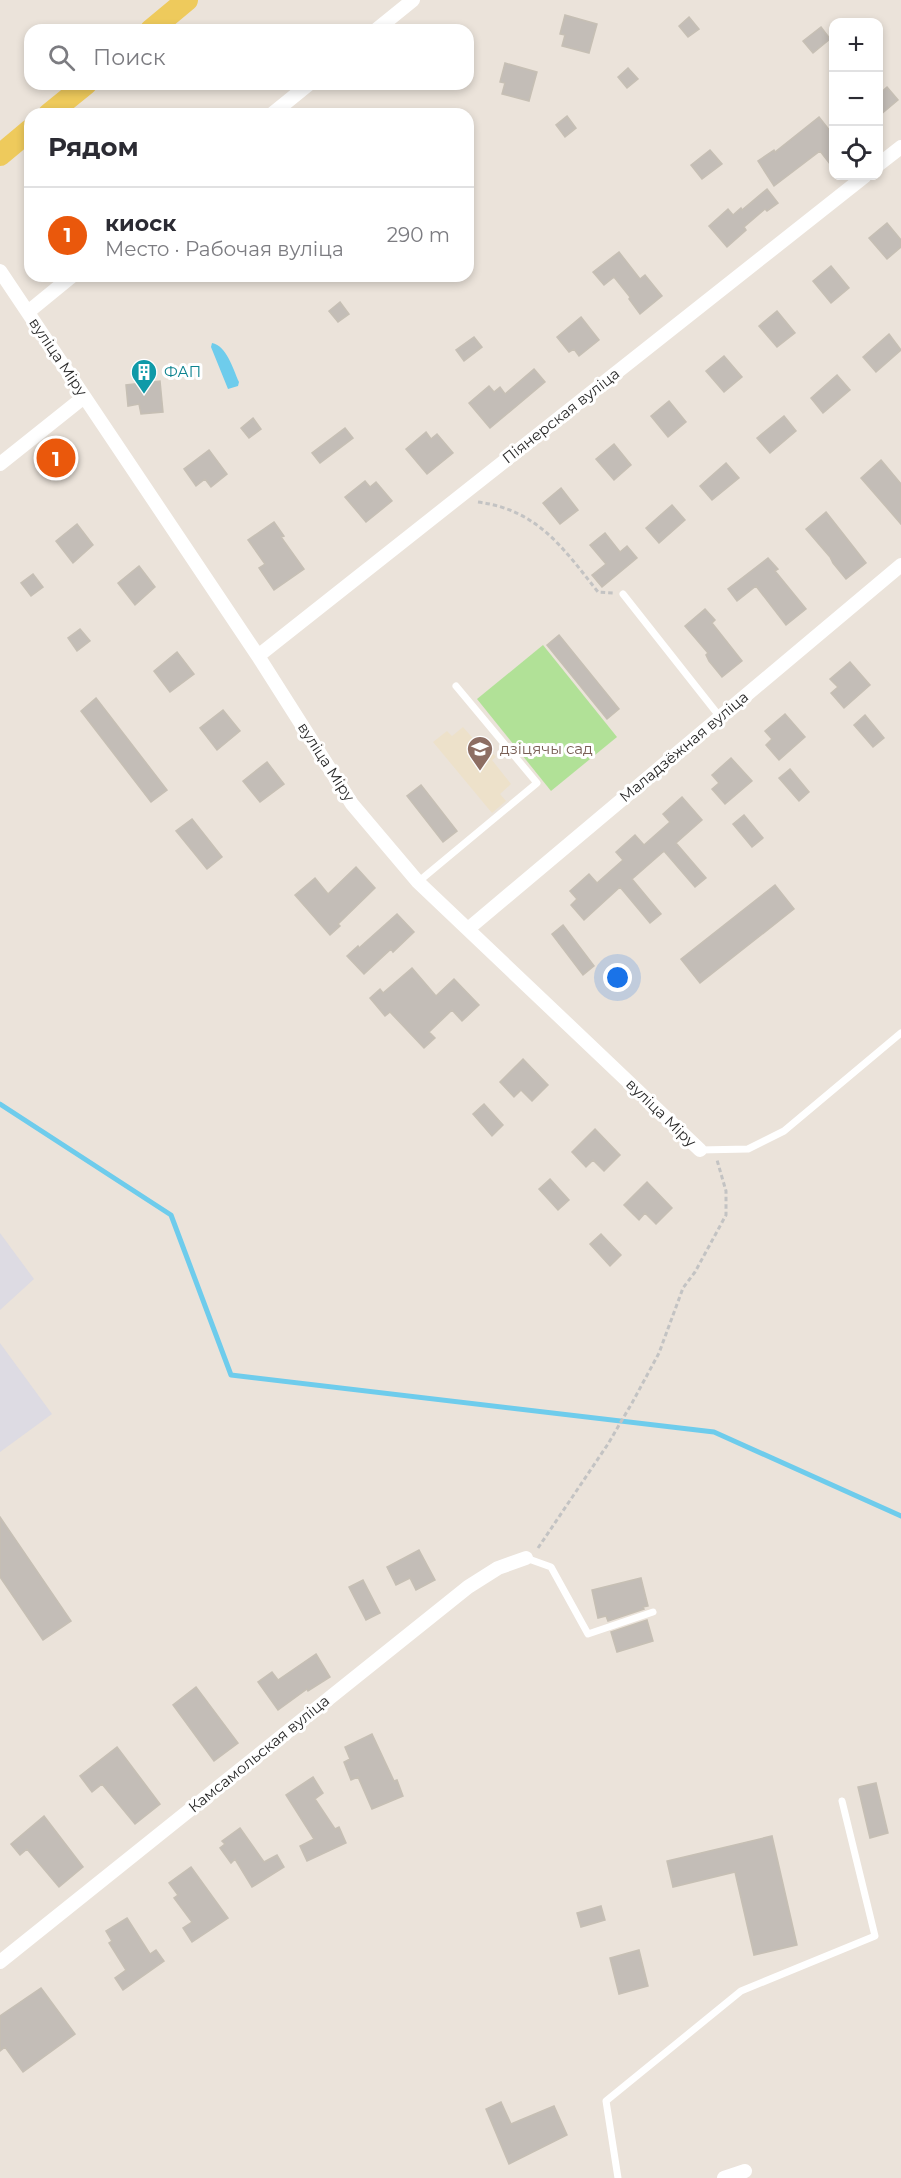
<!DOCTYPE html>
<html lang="ru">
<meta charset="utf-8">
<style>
:root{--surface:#fff;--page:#f7f7f7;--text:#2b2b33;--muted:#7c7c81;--line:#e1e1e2;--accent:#ea580c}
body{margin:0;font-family:Montserrat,sans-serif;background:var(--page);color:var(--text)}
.controls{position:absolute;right:18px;top:18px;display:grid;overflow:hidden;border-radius:12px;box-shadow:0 3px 9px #0003}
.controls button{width:54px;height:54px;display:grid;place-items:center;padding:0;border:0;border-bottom:2px solid var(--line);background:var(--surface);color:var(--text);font:30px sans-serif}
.you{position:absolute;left:618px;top:978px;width:21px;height:21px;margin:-15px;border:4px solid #fff;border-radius:50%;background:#1a73e8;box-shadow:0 0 0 9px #1a73e833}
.badge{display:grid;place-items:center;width:39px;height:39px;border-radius:50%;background:var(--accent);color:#fff;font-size:20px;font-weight:700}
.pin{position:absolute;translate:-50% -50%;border:3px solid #fff;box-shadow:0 2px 6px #0006}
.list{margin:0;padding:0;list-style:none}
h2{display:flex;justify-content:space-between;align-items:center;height:78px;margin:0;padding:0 24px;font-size:26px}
h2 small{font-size:20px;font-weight:400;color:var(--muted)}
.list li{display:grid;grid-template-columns:39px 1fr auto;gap:18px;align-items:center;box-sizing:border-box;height:96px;padding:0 24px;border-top:2px solid var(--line)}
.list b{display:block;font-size:22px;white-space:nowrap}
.list p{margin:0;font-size:20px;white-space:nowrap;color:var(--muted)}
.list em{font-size:20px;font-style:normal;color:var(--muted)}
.icon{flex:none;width:33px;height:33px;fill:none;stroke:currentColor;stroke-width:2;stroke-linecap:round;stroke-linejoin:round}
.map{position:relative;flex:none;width:901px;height:2178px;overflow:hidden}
.search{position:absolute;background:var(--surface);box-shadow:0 3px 9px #0003;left:24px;top:24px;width:450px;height:66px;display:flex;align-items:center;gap:15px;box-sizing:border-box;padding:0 21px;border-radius:18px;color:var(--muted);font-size:22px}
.panel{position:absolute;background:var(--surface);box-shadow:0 3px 9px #0003;left:24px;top:108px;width:450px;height:174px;border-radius:18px}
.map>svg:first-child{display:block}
.industrial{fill:#dddbe3}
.education{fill:#ede1ca}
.green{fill:#b1e197}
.water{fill:#6eccec}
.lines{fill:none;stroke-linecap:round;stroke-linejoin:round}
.stream{stroke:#6eccec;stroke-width:5}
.building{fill:#c3bdb7;stroke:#c6bfb4;stroke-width:1.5}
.path{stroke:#c3c3c3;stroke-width:3;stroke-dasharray:4.5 3;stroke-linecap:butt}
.lane{stroke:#fff;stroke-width:7}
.street{stroke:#fff;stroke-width:14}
.primary{stroke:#eeca5c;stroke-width:22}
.labels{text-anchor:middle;stroke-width:6;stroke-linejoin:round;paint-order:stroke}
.street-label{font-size:15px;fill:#292929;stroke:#fff}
.culture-label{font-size:15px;fill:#0d838f;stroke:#fff;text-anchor:start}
.education-label{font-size:15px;fill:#785e54;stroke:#fff;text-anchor:start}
</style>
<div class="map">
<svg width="901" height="2178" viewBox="0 0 901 2178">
<rect width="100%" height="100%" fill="#ebe3da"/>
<path class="industrial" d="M 0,1233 L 34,1279 L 0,1310 Z
M 0,1343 L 52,1414 L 0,1452 Z"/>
<path class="education" d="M 463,727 L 484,751 L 488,748 L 496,757 L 492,760 L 511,784 L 500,794 L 506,801 L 492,813 L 433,742 L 447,731 L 452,736 Z"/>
<path class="green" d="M 543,645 L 617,737 L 551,791 L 477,699 Z"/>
<path class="water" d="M 212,343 C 227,346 233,369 239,382 L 238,386 L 228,389 L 211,347 Z"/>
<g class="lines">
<path class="stream" d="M 0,1104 L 171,1215 L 231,1375 L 714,1432 L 901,1516"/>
</g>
<path class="building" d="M 565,15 L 597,24 L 589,53 L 562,46 L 565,35 L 560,34 Z
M 689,17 L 699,29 L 688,37 L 679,26 Z
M 821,27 L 830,39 L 813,53 L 803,41 Z
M 505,63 L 537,72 L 529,101 L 502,94 L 505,83 L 500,82 Z
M 628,68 L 638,79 L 627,88 L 618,77 Z
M 887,87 L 898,100 L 879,116 L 879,94 Z
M 567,116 L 576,128 L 565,137 L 556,125 Z
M 819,117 L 834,136 L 834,169 L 820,151 L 774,186 L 758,161 L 774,150 L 775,152 Z
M 710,150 L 722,164 L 702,179 L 691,165 Z
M 767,189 L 778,203 L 767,211 L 765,209 L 744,227 L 746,230 L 727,247 L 709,226 L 728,209 L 733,215 L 741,208 L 742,210 Z
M 887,223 L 901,240 L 901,247 L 887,259 L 869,238 Z
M 619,252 L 640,279 L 645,275 L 662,296 L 640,314 L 629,299 L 630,297 L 614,277 L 604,285 L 593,272 Z
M 831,266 L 849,288 L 831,303 L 813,281 Z
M 340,302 L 349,314 L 338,322 L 329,311 Z
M 777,311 L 795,333 L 777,347 L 759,326 Z
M 581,317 L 599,340 L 579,356 L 574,349 L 569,352 L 557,337 Z
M 889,334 L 901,350 L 876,372 L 863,357 Z
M 474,337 L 482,347 L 464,361 L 456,350 Z
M 724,356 L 742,377 L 724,392 L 706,371 Z
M 534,369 L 545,382 L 490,428 L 469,403 L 489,386 L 494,392 L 500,387 L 505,394 Z
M 837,375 L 850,390 L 823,413 L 811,398 Z
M 160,381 L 163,412 L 141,414 L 139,404 L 128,406 L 126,385 Z
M 669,401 L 686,422 L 668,437 L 651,416 Z
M 784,416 L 796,431 L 770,453 L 757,438 Z
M 253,418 L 261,429 L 249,438 L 241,428 Z
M 345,428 L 353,438 L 320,463 L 312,453 Z
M 426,432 L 431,439 L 437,434 L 453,453 L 427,474 L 406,449 Z
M 614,444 L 631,465 L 614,480 L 596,459 Z
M 209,450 L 227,474 L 211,487 L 205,479 L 196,486 L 184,469 Z
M 881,460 L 901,484 L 901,524 L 861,478 Z
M 726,463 L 739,478 L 712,500 L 700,486 Z
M 365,481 L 370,487 L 376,482 L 392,501 L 366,522 L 345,497 Z
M 561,488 L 578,510 L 560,524 L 543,503 Z
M 672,505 L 685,520 L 659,543 L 646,528 Z
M 826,512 L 866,563 L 846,579 L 833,563 L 830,557 L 806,529 Z
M 274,522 L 284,536 L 281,537 L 304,569 L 274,590 L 259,568 L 265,564 L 248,540 Z
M 77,524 L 93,545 L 73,563 L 56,541 Z
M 605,533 L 620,552 L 627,546 L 637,558 L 602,587 L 592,575 L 606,564 L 590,545 Z
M 768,558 L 778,569 L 775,571 L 806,609 L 786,625 L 756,586 L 737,601 L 728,589 Z
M 139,566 L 155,587 L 135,605 L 118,583 Z
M 33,574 L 43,587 L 31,596 L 21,583 Z
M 705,609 L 715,620 L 712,623 L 742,661 L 722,677 L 709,661 L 706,655 L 708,653 L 685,626 Z
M 80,629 L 90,641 L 77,651 L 68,638 Z
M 559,635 L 619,709 L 607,719 L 547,645 Z
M 177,652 L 194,674 L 170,692 L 154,671 Z
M 850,662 L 870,685 L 844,708 L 831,693 L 838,687 L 830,679 Z
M 96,698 L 167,790 L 151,802 L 81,711 Z
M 223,710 L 240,731 L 217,750 L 200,728 Z
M 785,714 L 805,737 L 779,760 L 766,745 L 772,739 L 765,731 Z
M 865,715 L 884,738 L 873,747 L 854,725 Z
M 731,758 L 752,781 L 725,804 L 712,789 L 719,783 L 712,775 Z
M 267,762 L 284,784 L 260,802 L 243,781 Z
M 790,769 L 809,792 L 799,801 L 779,778 Z
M 421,785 L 457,831 L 443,842 L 407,796 Z
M 682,797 L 702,820 L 676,843 L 706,878 L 695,887 L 664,851 L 632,879 L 661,914 L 650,923 L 620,887 L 584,920 L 571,905 L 577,899 L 570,891 L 589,874 L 597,883 L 623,860 L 616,852 L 635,835 L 644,845 L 670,822 L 663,814 Z
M 744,815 L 763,838 L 752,847 L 733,824 Z
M 192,819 L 222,857 L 207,869 L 176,831 Z
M 356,867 L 375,888 L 338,924 L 340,926 L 330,935 L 295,895 L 315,878 L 328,894 Z
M 775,885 L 794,909 L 700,983 L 681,959 Z
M 397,914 L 414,932 L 393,952 L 391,949 L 364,974 L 347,956 L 358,946 L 359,948 Z
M 563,925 L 594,966 L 583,975 L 552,934 Z
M 412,968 L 436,996 L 454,979 L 479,1005 L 462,1021 L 452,1010 L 429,1032 L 435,1038 L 424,1048 L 390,1012 L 385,1016 L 370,998 L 380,989 L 383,993 Z
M 523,1059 L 548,1085 L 532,1101 L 521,1090 L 514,1097 L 500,1082 Z
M 484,1104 L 503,1125 L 492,1136 L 473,1114 Z
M 595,1129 L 620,1155 L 604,1171 L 593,1160 L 586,1167 L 572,1152 Z
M 550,1179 L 569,1200 L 558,1210 L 539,1189 Z
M 647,1182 L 672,1208 L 656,1224 L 645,1213 L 639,1220 L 624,1205 Z
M 601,1234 L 621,1255 L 610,1266 L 590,1244 Z
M 0,1517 L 71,1621 L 43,1640 L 0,1577 Z
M 419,1550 L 435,1580 L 416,1590 L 410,1578 L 396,1585 L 387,1567 Z
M 641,1578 L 648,1606 L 643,1607 L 644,1609 L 608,1621 L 606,1616 L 598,1618 L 592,1590 Z
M 363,1580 L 380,1613 L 366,1620 L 349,1587 Z
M 647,1620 L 653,1641 L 617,1652 L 611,1632 Z
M 316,1654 L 330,1677 L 308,1691 L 307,1689 L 278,1710 L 258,1682 L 272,1672 L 278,1680 Z
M 196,1687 L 238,1743 L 214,1761 L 173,1705 Z
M 372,1734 L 394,1781 L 397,1780 L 403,1796 L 372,1809 L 358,1777 L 351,1780 L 344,1762 L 350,1759 L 345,1747 Z
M 117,1747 L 160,1804 L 135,1824 L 102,1784 L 92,1792 L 80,1776 Z
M 313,1777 L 323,1793 L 315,1799 L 335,1829 L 339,1827 L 346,1843 L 307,1861 L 300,1846 L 314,1839 L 286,1795 Z
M 876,1783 L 888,1833 L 870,1838 L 858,1787 Z
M 44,1816 L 83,1867 L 59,1887 L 27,1849 L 20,1855 L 11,1844 Z
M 240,1828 L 264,1862 L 277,1855 L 284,1867 L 252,1887 L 235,1859 L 231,1863 L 220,1848 L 225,1844 L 222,1841 Z
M 772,1836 L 797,1945 L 754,1955 L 735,1872 L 673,1887 L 667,1861 Z
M 191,1867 L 228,1918 L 192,1942 L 183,1928 L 192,1922 L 174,1898 L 178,1895 L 169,1883 Z
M 601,1906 L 605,1920 L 581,1927 L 577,1913 Z
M 127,1918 L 150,1954 L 156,1950 L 164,1961 L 123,1990 L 115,1978 L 126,1970 L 109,1943 L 112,1941 L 106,1931 Z
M 639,1950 L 648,1986 L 619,1994 L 610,1958 Z
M 41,1988 L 75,2034 L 23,2072 L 5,2047 L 0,2051 L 0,2016 Z
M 501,2102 L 511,2124 L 554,2106 L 567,2135 L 509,2164 L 486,2109 Z"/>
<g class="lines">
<path class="path" d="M 478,502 C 538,510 563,548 598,592 L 613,593
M 538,1548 L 608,1444 L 632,1403 L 659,1353 L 683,1288 L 695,1272 L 726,1215 L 726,1191 L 717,1160"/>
<path class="lane" d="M 623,594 L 720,717
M 418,882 L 537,783 L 456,686
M 700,1150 L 748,1149 L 784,1131 L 901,1033
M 526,1558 L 551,1567 L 588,1634 L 653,1612
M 618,2178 L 606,2101 L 741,1991 L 875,1936 L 842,1801"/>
<path class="street" d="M 376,30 L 413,0
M 272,114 L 309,84
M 878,165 L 901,147
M 0,271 L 258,656 L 352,804 L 418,882 L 700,1150
M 28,312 L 72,276
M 0,464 L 84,397
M 258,656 L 865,176
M 468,929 L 901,565
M 0,1962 L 468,1587 L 498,1568 L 526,1558
M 724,2178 L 745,2171"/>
<path class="primary" d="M 151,30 L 187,0
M 49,114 L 86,84
M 0,155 L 30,130"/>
</g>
<defs>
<g id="building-pin" transform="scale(1.35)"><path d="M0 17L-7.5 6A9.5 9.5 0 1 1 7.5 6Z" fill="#0f9aa8" stroke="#fff"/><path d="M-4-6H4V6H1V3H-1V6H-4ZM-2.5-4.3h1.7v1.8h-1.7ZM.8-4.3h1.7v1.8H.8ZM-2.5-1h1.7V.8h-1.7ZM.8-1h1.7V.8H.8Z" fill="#fff"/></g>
<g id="school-pin" transform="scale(1.35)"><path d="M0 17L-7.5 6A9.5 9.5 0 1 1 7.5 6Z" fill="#8d6e63" stroke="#fff"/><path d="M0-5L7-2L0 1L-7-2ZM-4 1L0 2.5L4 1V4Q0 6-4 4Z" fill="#fff"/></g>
</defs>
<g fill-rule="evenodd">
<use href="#building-pin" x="144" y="372"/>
<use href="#school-pin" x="480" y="749"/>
</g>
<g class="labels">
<g class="street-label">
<text transform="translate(58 357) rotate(56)" y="5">вуліца Міру</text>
<text transform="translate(561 416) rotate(-38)" y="5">Піянерская вуліца</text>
<text transform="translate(684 747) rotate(-40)" y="5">Маладзёжная вуліца</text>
<text transform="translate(326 762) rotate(57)" y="5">вуліца Міру</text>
<text transform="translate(661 1113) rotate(44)" y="5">вуліца Міру</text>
<text transform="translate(259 1754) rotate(-39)" y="5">Камсамольская вуліца</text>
</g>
<g class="culture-label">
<text x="164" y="377">ФАП</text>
</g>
<g class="education-label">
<text x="500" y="754">дзіцячы сад</text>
</g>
</g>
</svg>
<div class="controls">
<button>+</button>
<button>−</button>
<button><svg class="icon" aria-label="locate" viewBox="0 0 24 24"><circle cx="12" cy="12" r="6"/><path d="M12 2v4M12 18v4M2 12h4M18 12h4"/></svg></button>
</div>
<div class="you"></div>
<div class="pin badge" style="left:56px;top:458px">1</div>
<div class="search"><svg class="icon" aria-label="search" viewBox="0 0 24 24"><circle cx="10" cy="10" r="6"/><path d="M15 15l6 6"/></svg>Поиск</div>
<section class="panel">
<h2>Рядом<small></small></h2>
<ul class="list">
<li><span class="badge">1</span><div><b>киоск</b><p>Место · Рабочая вуліца</p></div><em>290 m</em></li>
</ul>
</section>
</div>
